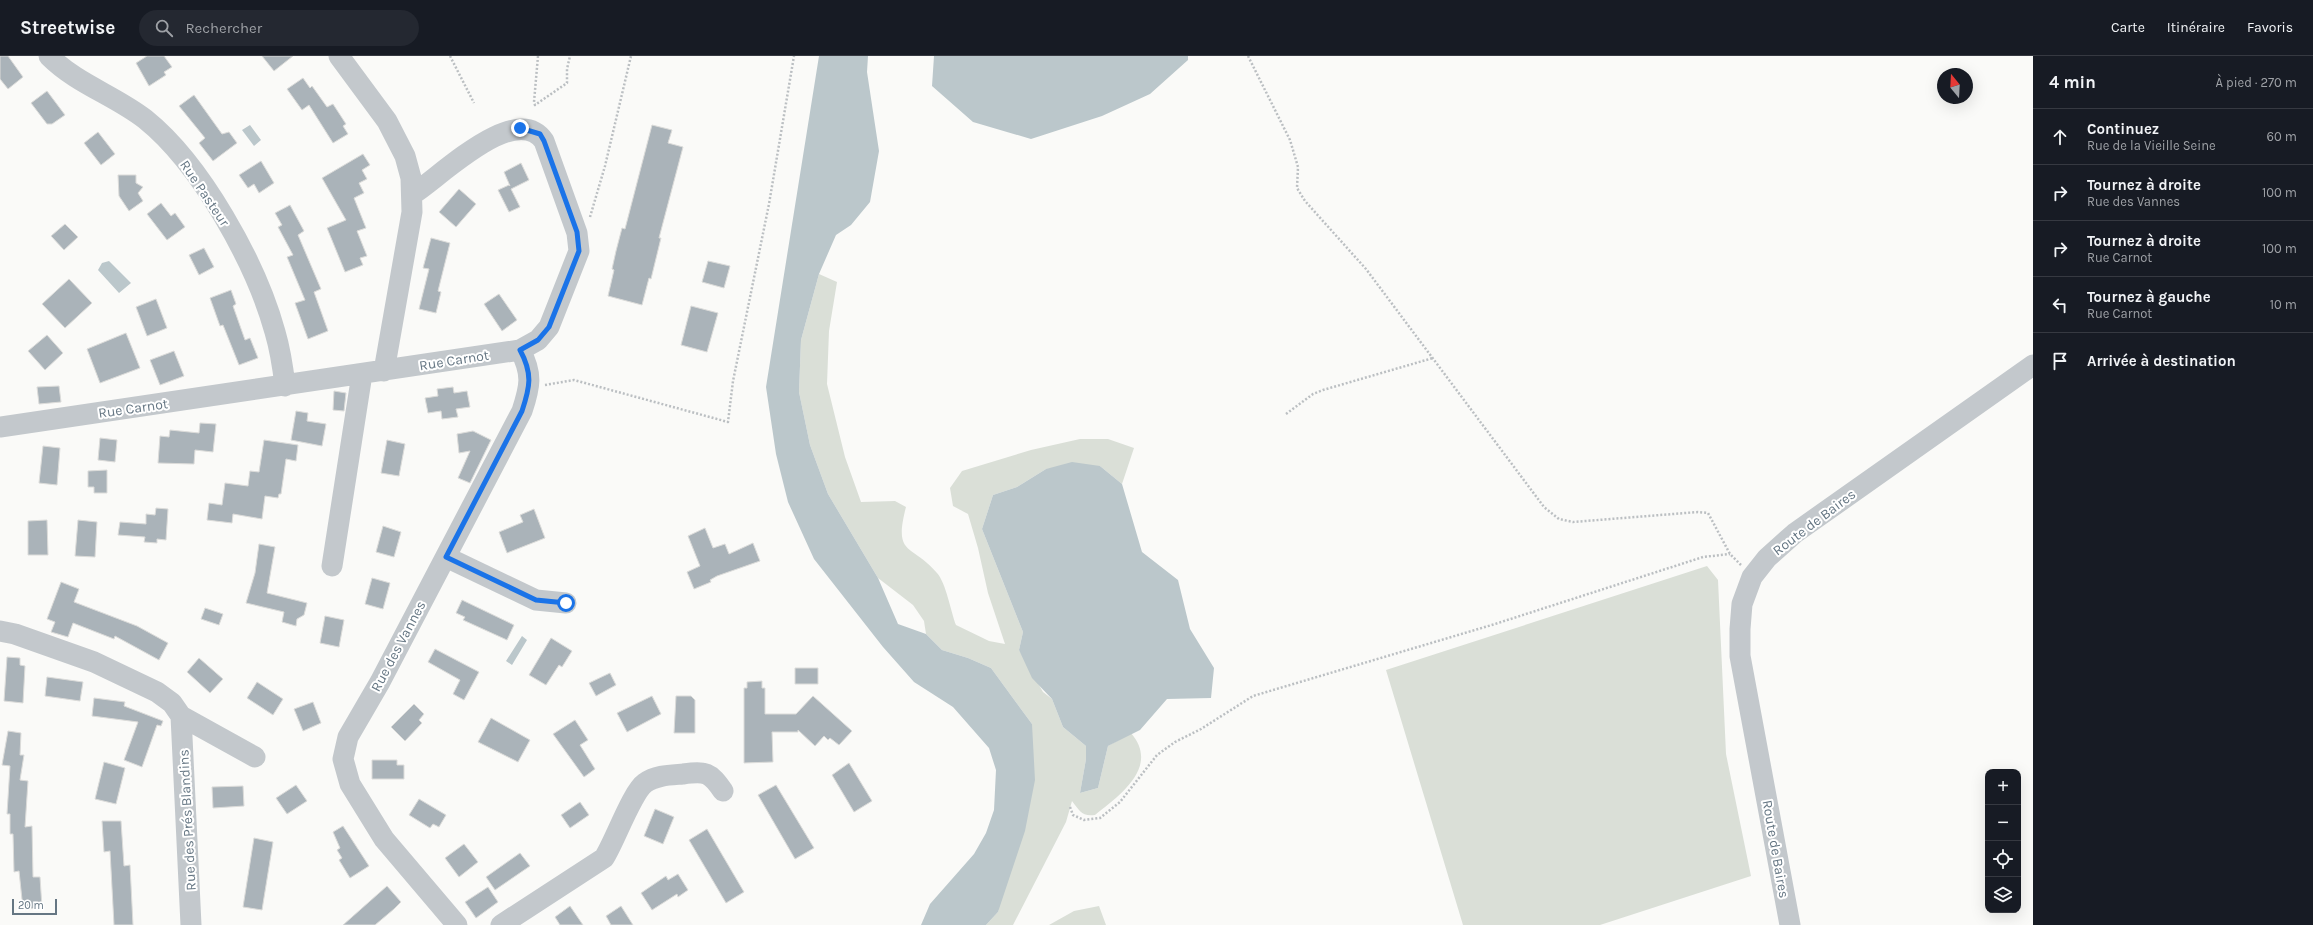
<!DOCTYPE html>
<html lang="fr">
<meta charset="utf-8">
<style>
:root{--surface:#171b24;--page:#242831;--text:#f1f3f6;--muted:#9ea1a6;--line:#363941}
body{margin:0;font-family:Karla,sans-serif;background:var(--page);color:var(--text)}
.controls{position:absolute;right:12px;bottom:12px;display:grid;overflow:hidden;border-radius:8px;box-shadow:0 4px 16px #0002}
.controls button{width:36px;height:36px;display:grid;place-items:center;padding:0;border:0;border-bottom:1px solid var(--line);background:var(--surface);color:var(--text);font:20px sans-serif}
.compass{position:absolute;left:1937px;top:12px;width:36px;height:36px;border-radius:50%;background:var(--surface);box-shadow:0 4px 16px #0002;rotate:342deg}
.scale{position:absolute;left:12px;bottom:10px;width:45px;box-sizing:border-box;padding-left:4px;border:2px solid #657683;border-top:0;font-size:11px;line-height:14px;white-space:nowrap;color:#657683;-webkit-text-stroke:3px #fff;paint-order:stroke}
.stop{position:absolute;width:12px;height:12px;margin:-9px;border:3px solid #1a73e8;border-radius:50%;background:#fff}
.stop.end{background:#1a73e8;border-color:#fff;box-shadow:0 1px 4px #0008}
.list{margin:0;padding:0;list-style:none}
h2{display:flex;justify-content:space-between;align-items:center;height:52px;margin:0;padding:0 16px;font-size:17px}
h2 small{font-size:13px;font-weight:400;color:var(--muted)}
.list li{display:grid;grid-template-columns:26px 1fr auto;gap:12px;align-items:center;box-sizing:border-box;height:56px;padding:0 16px;border-top:1px solid var(--line)}
.list b{display:block;font-size:15px;white-space:nowrap}
.list p{margin:0;font-size:13px;white-space:nowrap;color:var(--muted)}
.list em{font-size:13px;font-style:normal;color:var(--muted)}
.icon{flex:none;width:22px;height:22px;fill:none;stroke:currentColor;stroke-width:2;stroke-linecap:round;stroke-linejoin:round}
.map{position:relative;flex:none;width:2033px;height:869px;overflow:hidden}
header{display:flex;align-items:center;gap:24px;box-sizing:border-box;height:56px;padding:0 20px;background:var(--surface);border-bottom:1px solid var(--line)}
header strong{font-size:19px}
nav{display:flex;gap:22px;margin-inline-start:auto;font-size:14px}
.search{width:280px;height:36px;background:var(--page);display:flex;align-items:center;gap:10px;box-sizing:border-box;padding:0 14px;border-radius:22px;color:var(--muted);font-size:15px}
main{display:flex}
aside{flex:1;background:var(--surface)}
.map>svg:first-child{display:block}
.green{fill:#dadfd7}
.water{fill:#bbc7cb}
.building{fill:#aab3b9;stroke:#dcdcda}
.lines{fill:none;stroke-linecap:round;stroke-linejoin:round}
.path{stroke:#bbbfc2;stroke-width:2.5;stroke-dasharray:2 2;stroke-linecap:butt}
.minor{stroke:#c3c8cc;stroke-width:21}
.route{stroke:#1a73e8;stroke-width:5}
.labels{text-anchor:middle;stroke-width:4;stroke-linejoin:round;paint-order:stroke}
.street-label{font-size:14px;fill:#657683;stroke:#fff}
</style>
<header>
<strong>Streetwise</strong>
<div class="search"><svg class="icon" aria-label="search" viewBox="0 0 24 24"><circle cx="10" cy="10" r="6"/><path d="M15 15l6 6"/></svg>Rechercher</div>
<nav><a>Carte</a><a>Itinéraire</a><a>Favoris</a></nav>
</header>
<main>
<div class="map">
<svg width="2033" height="869" viewBox="0 0 2033 869">
<rect width="100%" height="100%" fill="#fafaf8"/>
<path class="green" d="M 819,218 L 837,226 L 829,275 L 827,328 L 845,401 L 861,446 L 895,445 L 906,451 C 893,501 912,487 937,517 C 946,527 951,556 956,569 L 989,585 L 1005,588 L 988,537 L 978,492 L 968,458 L 953,450 L 950,432 L 962,415 L 1031,394 L 1080,383 L 1108,383 L 1134,392 L 1122,428 L 1100,410 L 1046,413 L 1017,431 L 993,439 L 982,473 L 1023,576 L 1019,594 L 1043,636 L 1052,643 L 1063,671 L 1086,690 L 1086,703 L 1080,737 L 1098,732 L 1108,690 L 1131,677 C 1160,711 1120,739 1095,759 C 1082,761 1079,754 1072,745 L 1066,766 L 1013,869 L 986,869 L 998,856 L 1032,668 L 991,612 L 968,602 L 942,594 L 926,578 L 924,565 L 913,549 L 878,522 L 828,438 L 810,389 L 799,336 L 801,284 Z
M 1707,510 L 1718,524 L 1726,698 L 1751,820 L 1600,869 L 1463,869 L 1386,614 Z
M 1099,850 L 1106,869 L 1049,869 L 1074,855 Z"/>
<path class="water" d="M 819,0 L 868,0 L 867,16 L 879,95 L 870,146 L 851,169 L 836,179 L 819,218 L 801,284 L 799,336 L 810,389 L 828,438 L 878,522 L 898,568 L 926,578 L 942,594 L 968,602 L 991,612 L 1032,668 L 1035,724 L 1025,775 L 998,856 L 986,869 L 921,869 L 930,848 L 974,798 L 986,777 L 994,754 L 996,714 L 989,692 L 953,651 L 914,626 L 883,591 L 814,503 L 788,446 L 776,398 L 766,331 Z
M 934,0 L 1188,0 L 1188,4 L 1150,38 L 1102,60 L 1031,83 L 973,66 L 932,30 Z
M 250,69 L 261,84 L 254,90 L 242,74 Z
M 109,205 L 131,227 L 119,237 L 98,214 L 102,207 Z
M 1072,406 L 1100,410 L 1122,428 L 1142,496 L 1178,524 L 1190,573 L 1214,612 L 1211,642 L 1167,643 L 1140,674 L 1108,690 L 1098,732 L 1080,737 L 1086,703 L 1086,690 L 1063,671 L 1052,643 L 1032,622 L 1019,594 L 1023,576 L 982,473 L 993,439 L 1017,431 L 1046,413 Z
M 522,580 L 527,584 L 512,609 L 506,605 Z"/>
<path class="building" d="M 0,0 L 8,0 L 23,21 L 8,33 L 0,23 Z
M 147,0 L 164,0 L 172,11 L 164,16 L 166,19 L 149,30 L 136,7 Z
M 262,0 L 293,0 L 274,15 Z
M 303,22 L 310,32 L 312,30 L 327,51 L 333,48 L 346,68 L 343,70 L 348,78 L 333,87 L 309,49 L 302,54 L 287,33 Z
M 47,35 L 65,59 L 52,68 L 47,68 L 31,47 Z
M 194,39 L 222,78 L 229,76 L 237,87 L 213,105 L 199,87 L 205,82 L 179,50 Z
M 652,69 L 672,74 L 668,87 L 683,91 L 659,182 L 661,182 L 651,223 L 649,222 L 642,249 L 608,240 L 614,214 L 612,213 L 616,195 L 622,172 L 625,173 Z
M 98,76 L 115,98 L 101,109 L 84,87 Z
M 363,98 L 370,109 L 362,114 L 367,123 L 359,127 L 364,137 L 354,142 L 366,172 L 357,175 L 367,200 L 360,202 L 363,209 L 345,216 L 327,172 L 346,164 L 322,122 Z
M 261,105 L 274,127 L 259,137 L 254,128 L 248,132 L 239,119 Z
M 521,107 L 529,124 L 511,133 L 520,151 L 509,156 L 498,134 L 509,129 L 510,130 L 504,116 Z
M 118,119 L 136,119 L 136,127 L 143,131 L 138,137 L 143,145 L 129,155 L 119,140 Z
M 459,133 L 476,148 L 456,171 L 439,156 Z
M 161,147 L 171,160 L 175,157 L 185,171 L 167,184 L 147,158 Z
M 290,149 L 304,175 L 298,179 L 321,233 L 314,236 L 328,275 L 308,283 L 295,247 L 305,244 L 287,201 L 293,199 L 278,171 L 282,169 L 275,157 Z
M 65,168 L 78,181 L 64,194 L 51,180 Z
M 431,182 L 450,187 L 438,235 L 441,236 L 436,257 L 419,253 L 429,213 L 423,212 Z
M 204,192 L 214,211 L 199,219 L 189,199 Z
M 708,205 L 730,210 L 724,232 L 702,226 Z
M 69,223 L 92,247 L 65,272 L 42,248 Z
M 231,234 L 236,248 L 233,250 L 245,284 L 250,282 L 258,302 L 239,309 L 223,269 L 220,270 L 210,242 Z
M 499,238 L 517,264 L 502,275 L 484,248 Z
M 156,243 L 167,272 L 147,280 L 136,251 Z
M 691,250 L 718,257 L 707,296 L 681,289 Z
M 126,277 L 140,312 L 100,327 L 87,293 Z
M 47,279 L 63,297 L 45,314 L 28,295 Z
M 174,295 L 184,320 L 160,329 L 150,304 Z
M 59,330 L 61,346 L 39,348 L 37,331 Z
M 453,331 L 454,337 L 467,335 L 470,351 L 456,353 L 458,361 L 442,363 L 441,355 L 428,357 L 425,342 L 438,340 L 437,333 Z
M 334,335 L 346,337 L 344,355 L 333,354 Z
M 296,355 L 308,357 L 307,365 L 326,368 L 322,390 L 291,384 Z
M 200,367 L 216,368 L 213,396 L 195,394 L 194,408 L 158,407 L 160,380 L 169,381 L 170,374 L 199,377 Z
M 473,375 L 491,384 L 470,427 L 458,422 L 470,395 L 459,397 L 457,378 Z
M 100,382 L 117,384 L 115,406 L 98,404 Z
M 264,384 L 298,389 L 296,405 L 286,403 L 281,438 L 279,438 L 278,442 L 265,440 L 262,463 L 233,458 L 232,467 L 207,464 L 209,447 L 222,449 L 225,427 L 248,430 L 250,415 L 259,416 Z
M 387,384 L 405,388 L 399,420 L 381,417 Z
M 43,390 L 60,392 L 57,429 L 39,427 Z
M 107,414 L 107,437 L 94,437 L 94,431 L 88,431 L 88,415 Z
M 156,452 L 168,453 L 166,484 L 157,483 L 157,487 L 144,486 L 145,481 L 118,479 L 120,466 L 146,468 L 146,458 L 155,459 Z
M 534,453 L 545,482 L 507,497 L 499,476 L 523,466 L 520,459 Z
M 47,464 L 48,499 L 28,499 L 28,465 Z
M 78,464 L 97,466 L 95,501 L 75,500 Z
M 383,470 L 401,476 L 394,501 L 376,496 Z
M 705,472 L 713,492 L 725,488 L 729,498 L 753,487 L 760,505 L 717,520 L 710,524 L 711,526 L 694,533 L 687,516 L 700,510 L 688,480 Z
M 259,488 L 275,491 L 267,537 L 307,547 L 304,559 L 297,563 L 296,570 L 282,566 L 284,556 L 246,547 L 255,517 Z
M 372,522 L 390,527 L 383,553 L 365,548 Z
M 61,526 L 79,533 L 74,546 L 137,570 L 168,587 L 159,604 L 115,580 L 114,583 L 73,567 L 68,581 L 51,576 L 55,566 L 47,563 Z
M 462,544 L 514,569 L 507,584 L 463,564 L 465,561 L 456,557 Z
M 205,552 L 223,558 L 219,569 L 201,563 Z
M 325,560 L 344,564 L 339,591 L 320,587 Z
M 551,582 L 572,595 L 562,611 L 559,609 L 546,629 L 529,619 Z
M 435,593 L 479,616 L 464,644 L 453,638 L 460,624 L 428,606 Z
M 7,601 L 20,602 L 20,609 L 25,610 L 23,647 L 4,645 Z
M 199,602 L 223,623 L 210,637 L 187,616 Z
M 795,612 L 818,612 L 818,628 L 795,628 Z
M 610,617 L 616,629 L 596,640 L 589,627 Z
M 47,621 L 83,626 L 80,645 L 45,640 Z
M 762,625 L 762,632 L 765,632 L 765,658 L 796,658 L 813,640 L 852,675 L 839,689 L 830,682 L 828,684 L 824,680 L 815,690 L 798,674 L 798,676 L 772,676 L 773,706 L 744,707 L 744,632 L 747,632 L 747,626 Z
M 257,626 L 283,643 L 273,659 L 247,642 Z
M 652,640 L 661,658 L 627,676 L 617,657 Z
M 676,640 L 691,640 L 695,644 L 695,677 L 674,677 Z
M 94,642 L 125,646 L 124,650 L 163,665 L 161,670 L 157,669 L 142,711 L 124,704 L 138,666 L 92,660 Z
M 313,646 L 321,667 L 303,675 L 294,653 Z
M 414,648 L 424,658 L 419,664 L 422,667 L 405,685 L 391,671 Z
M 491,662 L 530,684 L 518,706 L 478,686 Z
M 575,664 L 588,684 L 580,689 L 595,713 L 584,721 L 553,678 Z
M 8,675 L 21,677 L 20,699 L 24,699 L 20,724 L 28,725 L 25,771 L 32,770 L 33,821 L 40,821 L 42,852 L 23,853 L 19,815 L 14,816 L 13,778 L 10,778 L 10,758 L 7,758 L 10,710 L 2,709 Z
M 372,704 L 397,704 L 397,709 L 404,709 L 404,723 L 372,723 Z
M 104,706 L 125,712 L 116,748 L 95,743 Z
M 849,707 L 872,745 L 854,756 L 832,719 Z
M 296,729 L 307,745 L 287,758 L 276,742 Z
M 776,729 L 814,792 L 795,803 L 758,739 Z
M 243,730 L 244,750 L 213,752 L 212,731 Z
M 419,743 L 446,759 L 439,771 L 433,768 L 430,772 L 409,759 Z
M 580,746 L 589,759 L 570,772 L 561,759 Z
M 655,753 L 674,761 L 663,788 L 644,780 Z
M 102,765 L 121,765 L 124,810 L 130,809 L 133,869 L 114,869 L 110,795 L 104,796 Z
M 343,770 L 369,810 L 350,822 L 339,804 L 342,802 L 337,794 L 340,792 L 333,776 Z
M 707,773 L 744,836 L 726,847 L 689,784 Z
M 254,782 L 273,786 L 262,854 L 243,851 Z
M 464,788 L 478,806 L 459,821 L 445,802 Z
M 520,797 L 530,810 L 495,834 L 486,821 Z
M 678,818 L 688,834 L 678,841 L 677,838 L 652,854 L 641,837 L 666,820 L 668,824 Z
M 387,830 L 401,846 L 394,853 L 375,869 L 343,869 Z
M 488,831 L 498,846 L 476,862 L 465,846 Z
M 570,850 L 583,869 L 560,869 L 555,861 Z
M 621,850 L 633,869 L 611,869 L 606,860 Z"/>
<g class="lines">
<path class="path" d="M 450,0 L 474,47
M 538,0 L 534,46 L 535,49 L 567,27 L 567,13 L 570,0
M 1248,0 L 1290,84 L 1298,111 L 1297,132 L 1305,145 L 1366,213 L 1544,451 L 1559,463 L 1573,466 L 1698,456 L 1708,457 L 1730,498 L 1741,509
M 590,161 L 605,110 L 631,0
M 545,329 L 574,324 L 728,366 L 733,325 L 769,148 L 794,0
M 1286,358 L 1313,338 L 1323,334 L 1433,302
M 1070,751 L 1073,759 L 1084,764 L 1100,762 L 1120,746 L 1157,699 L 1175,686 L 1201,673 L 1253,640 L 1495,568 L 1703,501 L 1730,498"/>
<path class="minor" d="M 49,0 C 77,28 114,39 145,63 C 201,108 256,207 275,276 C 280,293 283,312 285,330
M 339,0 L 387,65 L 405,100 L 411,122 L 412,156 L 384,315
M 0,371 L 520,294 L 538,284 L 549,271 L 579,195 L 577,177 L 544,85 C 516,44 439,122 413,138
M 446,501 L 536,544 L 566,547
M 332,510 L 362,318
M 0,575 L 15,578 L 94,606 L 157,636 L 172,647 L 181,660 L 255,701
M 181,660 L 191,869
M 457,869 L 384,783 L 350,728 L 343,703 L 348,681 L 380,626 L 522,355 C 530,331 533,318 520,294
M 501,869 L 604,802 C 615,785 632,736 645,727 C 656,719 671,719 683,718 C 706,715 710,716 723,735
M 1790,869 L 1740,600 L 1740,573 L 1742,548 L 1752,521 L 1767,502 L 1795,477 L 2033,309"/>
</g>
<g class="lines">
<path class="route" d="M 520,72 L 540,78 L 544,85 L 577,176 L 579,195 L 549,271 L 538,284 L 520,294 C 533,318 530,331 522,355 L 446,501 L 536,544 L 566,547"/>
</g>
<g class="labels">
<g class="street-label">
<text transform="translate(205 137) rotate(56)" y="5">Rue Pasteur</text>
<text transform="translate(454 304) rotate(-9)" y="5">Rue Carnot</text>
<text transform="translate(133 352) rotate(-8)" y="5">Rue Carnot</text>
<text transform="translate(1814 466) rotate(-37)" y="5">Route de Baires</text>
<text transform="translate(398 590) rotate(-62)" y="5">Rue des Vannes</text>
<text transform="translate(187 764) rotate(-93)" y="5">Rue des Prés Blandins</text>
<text transform="translate(1776 793) rotate(80)" y="5">Route de Baires</text>
</g>
</g>
</svg>
<div class="controls">
<button>+</button>
<button>−</button>
<button><svg class="icon" aria-label="locate" viewBox="0 0 24 24"><circle cx="12" cy="12" r="6"/><path d="M12 2v4M12 18v4M2 12h4M18 12h4"/></svg></button>
<button><svg class="icon" aria-label="layers" viewBox="0 0 24 24"><path d="M12 4l9 5-9 5-9-5zM3 14l9 5 9-5"/></svg></button>
</div>
<svg class="compass" viewBox="-18 -18 36 36"><path d="M0-13l5 13h-10z" fill="#e53935"/><path d="M0 13l5-13h-10z" fill="#9ea1a6"/></svg>
<div class="scale">20 m</div>
<div class="stop" style="left:566px;top:547px"></div>
<div class="stop end" style="left:520px;top:72px"></div>
</div>
<aside>
<h2>4 min<small>À pied · 270 m</small></h2>
<ul class="list">
<li><svg class="icon" aria-label="ahead" viewBox="0 0 24 24"><path d="M12 20V5M6 11l6-6 6 6"/></svg><div><b>Continuez</b><p>Rue de la Vieille Seine</p></div><em>60 m</em></li>
<li><svg class="icon" aria-label="right" viewBox="0 0 24 24"><path d="M7 20v-9h11M14 6l5 5-5 5"/></svg><div><b>Tournez à droite</b><p>Rue des Vannes</p></div><em>100 m</em></li>
<li><svg class="icon" aria-label="right" viewBox="0 0 24 24"><path d="M7 20v-9h11M14 6l5 5-5 5"/></svg><div><b>Tournez à droite</b><p>Rue Carnot</p></div><em>100 m</em></li>
<li><svg class="icon" aria-label="left" viewBox="0 0 24 24"><path d="M17 20v-9H6M10 6l-5 5 5 5"/></svg><div><b>Tournez à gauche</b><p>Rue Carnot</p></div><em>10 m</em></li>
<li><svg class="icon" aria-label="arrive" viewBox="0 0 24 24"><path d="M6 21V4h12l-3 4 3 4H6"/></svg><div><b>Arrivée à destination</b></div></li>
</ul>
</aside>
</main>
